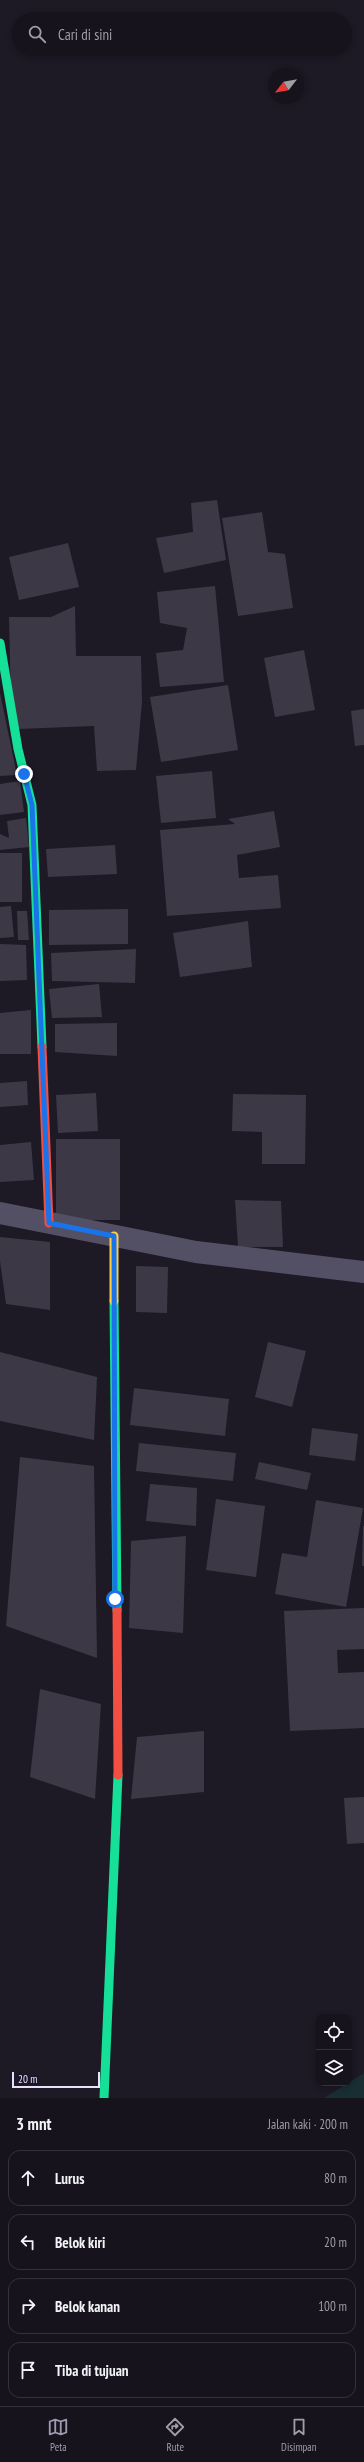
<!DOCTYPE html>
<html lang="id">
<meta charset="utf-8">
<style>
:root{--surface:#16131c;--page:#1f1c25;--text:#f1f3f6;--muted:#9e9ea3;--line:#35323b;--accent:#a19ab1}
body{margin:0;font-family:"PT Sans Narrow",sans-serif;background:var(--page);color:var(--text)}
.controls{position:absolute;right:12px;bottom:12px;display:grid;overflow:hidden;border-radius:8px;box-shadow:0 2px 6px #0003}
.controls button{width:36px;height:36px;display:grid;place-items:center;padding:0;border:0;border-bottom:1px solid var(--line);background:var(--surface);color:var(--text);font:20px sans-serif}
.compass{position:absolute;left:268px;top:68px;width:36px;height:36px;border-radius:50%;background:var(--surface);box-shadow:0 2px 6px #0003;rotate:239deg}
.scale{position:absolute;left:12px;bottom:10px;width:88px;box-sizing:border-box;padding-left:4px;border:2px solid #e8e0fc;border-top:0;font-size:11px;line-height:14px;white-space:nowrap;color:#e8e0fc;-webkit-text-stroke:3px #1b142a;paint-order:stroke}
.stop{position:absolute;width:12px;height:12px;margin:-9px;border:3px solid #1a73e8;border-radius:50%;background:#fff}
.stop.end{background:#1a73e8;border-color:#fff;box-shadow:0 1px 4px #0008}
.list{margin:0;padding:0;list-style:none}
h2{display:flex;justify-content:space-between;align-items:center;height:52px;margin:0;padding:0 16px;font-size:17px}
h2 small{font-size:13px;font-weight:400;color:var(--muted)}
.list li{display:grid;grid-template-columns:26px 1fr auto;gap:12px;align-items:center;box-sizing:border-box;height:56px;margin:0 8px 8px;padding:0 8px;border:1px solid var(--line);border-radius:12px}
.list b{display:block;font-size:15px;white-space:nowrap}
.list em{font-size:13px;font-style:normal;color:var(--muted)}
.icon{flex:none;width:22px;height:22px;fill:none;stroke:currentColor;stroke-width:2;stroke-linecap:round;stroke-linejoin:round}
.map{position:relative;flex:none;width:364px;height:2098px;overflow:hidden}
.search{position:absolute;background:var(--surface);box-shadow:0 2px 6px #0003;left:12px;right:12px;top:12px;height:44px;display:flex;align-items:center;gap:10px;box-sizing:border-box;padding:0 14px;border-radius:22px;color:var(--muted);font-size:15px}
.sheet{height:308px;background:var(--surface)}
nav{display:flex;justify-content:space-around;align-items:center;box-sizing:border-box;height:56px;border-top:1px solid var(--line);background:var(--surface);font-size:11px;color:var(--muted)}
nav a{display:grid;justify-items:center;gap:2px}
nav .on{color:var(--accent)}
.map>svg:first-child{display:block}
.green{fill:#182e32}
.building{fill:#3d3846}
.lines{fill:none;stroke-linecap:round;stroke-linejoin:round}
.street{stroke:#534f65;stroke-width:22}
.fast{stroke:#16e098;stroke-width:9}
.slow{stroke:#ffcf43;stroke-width:9}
.jam{stroke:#f24e42;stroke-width:9}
.route{stroke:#1a73e8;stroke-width:5}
</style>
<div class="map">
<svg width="364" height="2098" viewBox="0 0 364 2098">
<rect width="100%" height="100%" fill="#1d1925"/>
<path class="green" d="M 364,2073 L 364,2098 L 324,2098 Z"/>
<path class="building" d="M 217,500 L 226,560 L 164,573 L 156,538 L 193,532 L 191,503 Z
M 262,512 L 268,552 L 285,554 L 293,608 L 238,616 L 222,518 Z
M 68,543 L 79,587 L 19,600 L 9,557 Z
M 215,586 L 224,682 L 160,687 L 156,653 L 183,650 L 187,628 L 160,623 L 157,592 Z
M 75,606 L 76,656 L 141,656 L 142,702 L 136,770 L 97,771 L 94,726 L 18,729 L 11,703 L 9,617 L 51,617 Z
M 304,650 L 315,710 L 275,717 L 264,658 Z
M 228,685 L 238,750 L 161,762 L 150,697 Z
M 0,693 L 17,775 L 0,776 Z
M 364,709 L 364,745 L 355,746 L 351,711 Z
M 212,771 L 216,818 L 161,823 L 156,776 Z
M 20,781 L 24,812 L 0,815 L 0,784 Z
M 274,811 L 280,847 L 237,855 L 239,878 L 278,875 L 281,908 L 167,916 L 160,830 L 235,824 L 228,819 Z
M 26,818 L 29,847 L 0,850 L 0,834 L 9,838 L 7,821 Z
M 115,845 L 117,874 L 48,877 L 46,849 Z
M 0,853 L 22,853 L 22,902 L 0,902 Z
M 11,906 L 14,937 L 0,938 L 0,907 Z
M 128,909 L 128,944 L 49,945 L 49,910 Z
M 17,911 L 27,911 L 29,940 L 18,940 Z
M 248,921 L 252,967 L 180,977 L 173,933 Z
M 0,944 L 26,945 L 27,980 L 0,981 Z
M 136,949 L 135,983 L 52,981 L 51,953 Z
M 99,984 L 102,1017 L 52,1018 L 49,989 Z
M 31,1010 L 31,1054 L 0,1054 L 0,1013 Z
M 117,1023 L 117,1056 L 55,1052 L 55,1024 Z
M 27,1081 L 28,1105 L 0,1107 L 0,1083 Z
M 96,1093 L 98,1131 L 58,1133 L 56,1095 Z
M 233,1094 L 306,1095 L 305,1164 L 262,1164 L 262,1132 L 232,1131 Z
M 56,1139 L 120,1139 L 120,1220 L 56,1220 Z
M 31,1142 L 34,1180 L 0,1182 L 0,1145 Z
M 235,1200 L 281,1201 L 283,1247 L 238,1247 Z
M 0,1237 L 50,1242 L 50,1310 L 6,1304 L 0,1261 Z
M 136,1266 L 168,1267 L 167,1313 L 136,1312 Z
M 268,1342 L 306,1351 L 292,1407 L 255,1397 Z
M 0,1352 L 97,1377 L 94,1440 L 0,1421 Z
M 134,1388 L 229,1399 L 225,1436 L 130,1425 Z
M 312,1428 L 358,1434 L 355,1461 L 309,1455 Z
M 139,1443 L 236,1453 L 233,1481 L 136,1471 Z
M 20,1457 L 94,1466 L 97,1658 L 6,1626 Z
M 259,1462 L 311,1473 L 307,1490 L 255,1479 Z
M 150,1484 L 197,1488 L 196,1526 L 146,1521 Z
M 216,1499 L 265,1506 L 256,1577 L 206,1570 Z
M 316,1500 L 363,1508 L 346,1607 L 275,1594 L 282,1553 L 307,1557 Z
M 363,1526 L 364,1526 L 364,1566 L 362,1566 Z
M 186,1536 L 183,1633 L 129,1628 L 131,1541 Z
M 364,1608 L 364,1649 L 337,1650 L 338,1673 L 364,1672 L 364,1728 L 290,1731 L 284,1611 Z
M 40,1689 L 101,1704 L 95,1799 L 30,1777 Z
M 204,1731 L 204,1792 L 131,1799 L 137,1737 Z
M 364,1797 L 364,1843 L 347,1844 L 344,1798 Z"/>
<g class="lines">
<path class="street" d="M 0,1213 L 196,1252 L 364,1272"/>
<path class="fast" d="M 0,643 L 18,749 L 32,805 L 42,1047
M 114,1301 L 117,1610
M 104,2098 L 118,1775"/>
<path class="slow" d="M 114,1236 L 114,1301"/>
<path class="jam" d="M 42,1047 L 49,1223
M 117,1610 L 118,1775"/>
</g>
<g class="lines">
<path class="route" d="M 24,774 L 32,805 L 49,1223 L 114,1236 L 115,1599"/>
</g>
</svg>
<div class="controls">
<button><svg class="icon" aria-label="locate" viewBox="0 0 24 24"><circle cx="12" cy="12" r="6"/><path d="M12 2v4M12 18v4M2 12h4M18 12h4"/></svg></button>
<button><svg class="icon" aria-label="layers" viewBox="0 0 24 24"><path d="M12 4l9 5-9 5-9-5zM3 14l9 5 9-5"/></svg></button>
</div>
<svg class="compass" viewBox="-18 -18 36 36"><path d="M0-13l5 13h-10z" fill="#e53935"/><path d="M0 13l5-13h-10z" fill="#9e9ea3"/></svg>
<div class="scale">20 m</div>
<div class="stop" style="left:115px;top:1599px"></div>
<div class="stop end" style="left:24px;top:774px"></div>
<div class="search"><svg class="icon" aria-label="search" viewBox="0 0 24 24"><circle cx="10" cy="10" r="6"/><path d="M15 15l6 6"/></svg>Cari di sini</div>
</div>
<section class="sheet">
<h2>3 mnt<small>Jalan kaki · 200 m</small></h2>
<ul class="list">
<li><svg class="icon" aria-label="ahead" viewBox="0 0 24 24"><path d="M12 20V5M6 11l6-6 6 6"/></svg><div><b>Lurus</b></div><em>80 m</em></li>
<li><svg class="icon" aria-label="left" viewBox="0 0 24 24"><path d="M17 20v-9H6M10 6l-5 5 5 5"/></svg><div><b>Belok kiri</b></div><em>20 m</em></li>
<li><svg class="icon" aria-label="right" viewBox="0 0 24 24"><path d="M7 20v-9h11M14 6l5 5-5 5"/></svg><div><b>Belok kanan</b></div><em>100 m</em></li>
<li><svg class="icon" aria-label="arrive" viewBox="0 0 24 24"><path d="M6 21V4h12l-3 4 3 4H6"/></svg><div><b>Tiba di tujuan</b></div></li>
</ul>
</section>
<nav>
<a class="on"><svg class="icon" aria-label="map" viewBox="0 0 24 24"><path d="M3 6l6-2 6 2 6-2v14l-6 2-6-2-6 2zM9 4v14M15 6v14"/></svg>Peta</a>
<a><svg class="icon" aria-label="directions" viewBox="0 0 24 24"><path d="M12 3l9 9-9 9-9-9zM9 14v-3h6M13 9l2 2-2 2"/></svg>Rute</a>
<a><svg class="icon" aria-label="saved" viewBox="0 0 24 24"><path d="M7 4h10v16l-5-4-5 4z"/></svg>Disimpan</a>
</nav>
